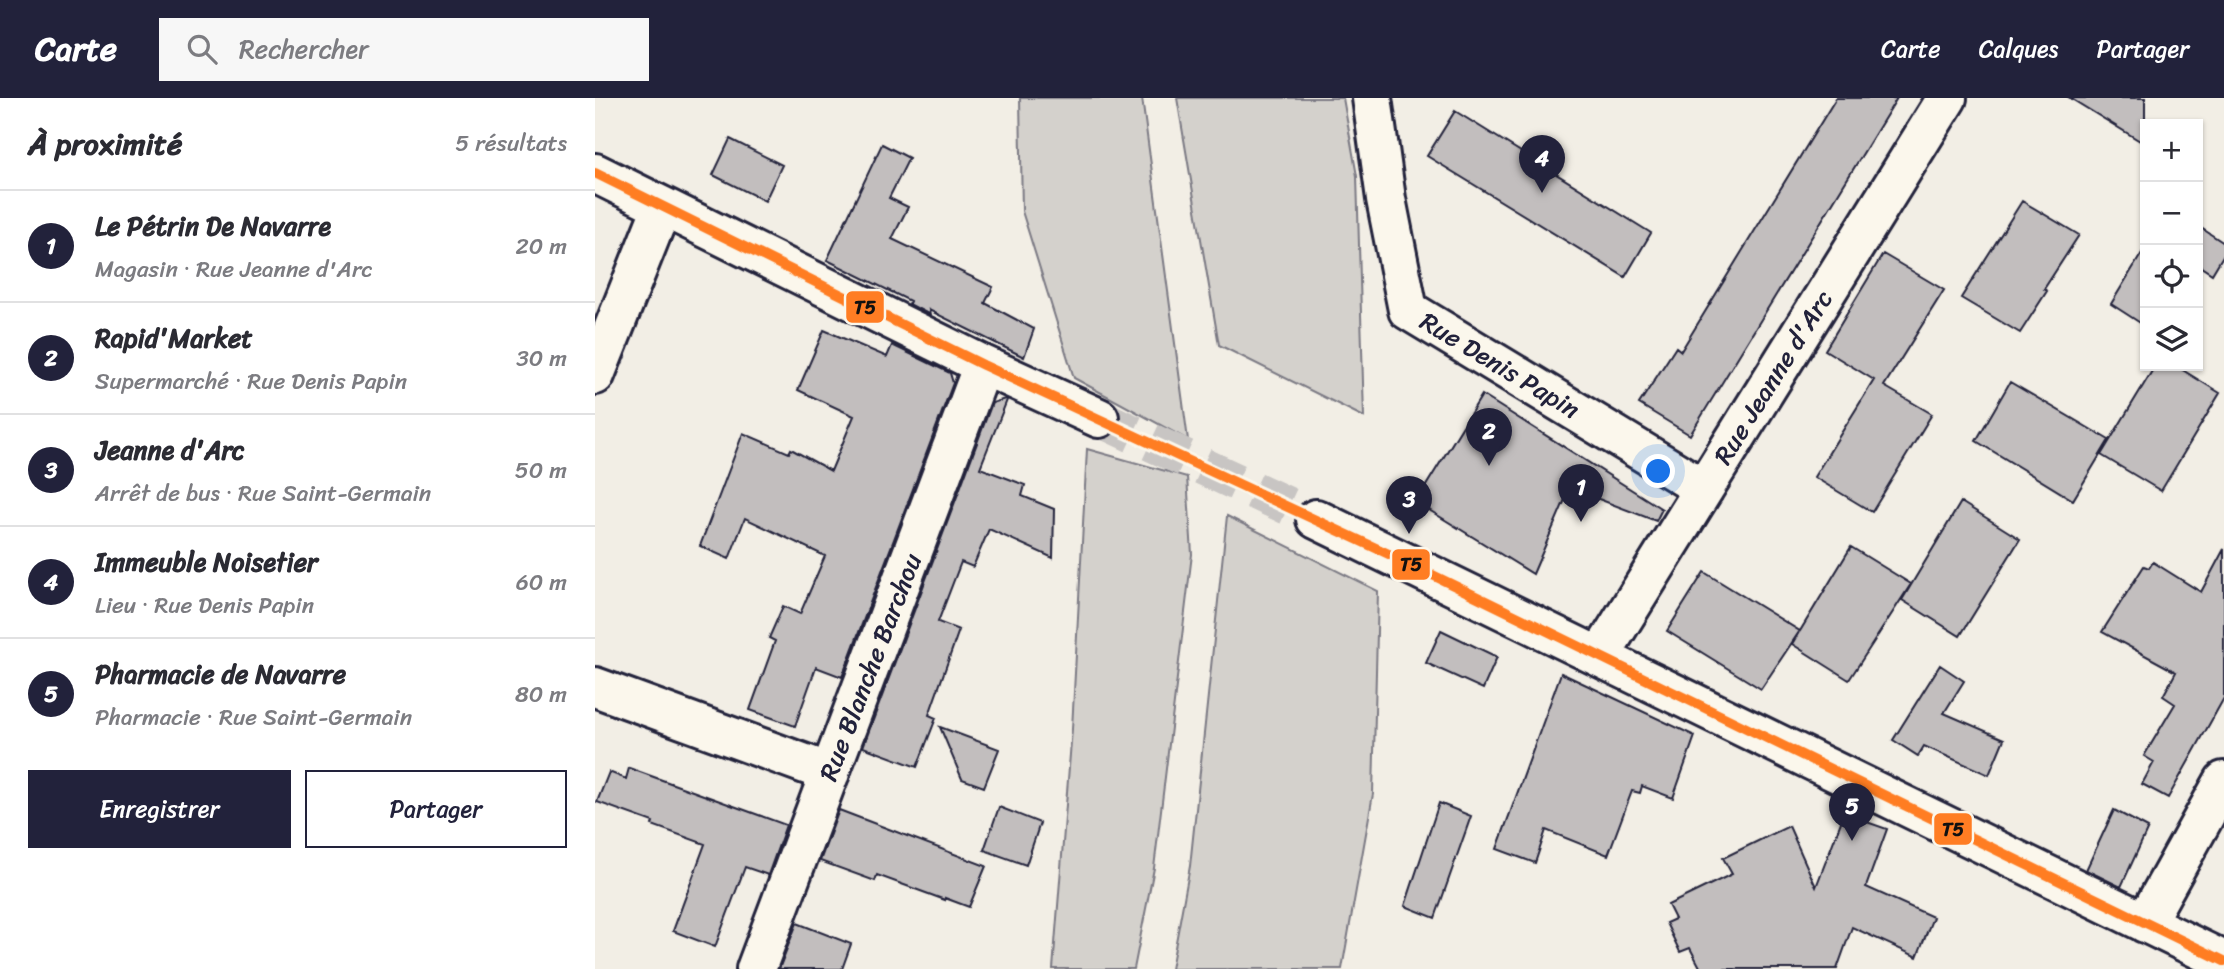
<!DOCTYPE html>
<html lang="fr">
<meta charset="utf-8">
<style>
:root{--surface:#fff;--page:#f7f7f7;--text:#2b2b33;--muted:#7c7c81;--line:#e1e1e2;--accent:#22223b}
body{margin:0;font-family:Sriracha,sans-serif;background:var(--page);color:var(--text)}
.controls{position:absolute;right:21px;top:21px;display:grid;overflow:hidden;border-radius:0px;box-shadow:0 2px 5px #0004}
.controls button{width:63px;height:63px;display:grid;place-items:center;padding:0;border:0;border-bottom:2px solid var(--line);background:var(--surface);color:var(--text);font:35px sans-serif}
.you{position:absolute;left:1064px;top:374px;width:24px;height:24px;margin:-18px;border:5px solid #fff;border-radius:50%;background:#1a73e8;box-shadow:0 0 0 10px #1a73e833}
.badge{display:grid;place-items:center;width:46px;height:46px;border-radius:50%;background:var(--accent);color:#fff;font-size:23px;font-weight:700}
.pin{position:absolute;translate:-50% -58px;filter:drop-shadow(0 2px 4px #0008)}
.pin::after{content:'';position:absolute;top:37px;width:24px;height:21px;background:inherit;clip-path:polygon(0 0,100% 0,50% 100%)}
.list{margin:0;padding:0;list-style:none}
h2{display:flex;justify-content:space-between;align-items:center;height:91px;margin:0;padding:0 28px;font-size:30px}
h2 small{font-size:23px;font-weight:400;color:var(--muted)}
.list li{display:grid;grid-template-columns:46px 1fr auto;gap:21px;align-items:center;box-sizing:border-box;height:112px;padding:0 28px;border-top:2px solid var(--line)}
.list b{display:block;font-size:26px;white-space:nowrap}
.list p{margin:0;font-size:23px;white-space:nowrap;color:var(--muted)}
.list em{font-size:23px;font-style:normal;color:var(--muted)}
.actions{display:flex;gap:14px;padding:21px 28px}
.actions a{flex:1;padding:16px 0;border:2px solid var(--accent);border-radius:0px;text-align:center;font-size:24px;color:var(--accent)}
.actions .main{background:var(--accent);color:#fff}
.icon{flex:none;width:38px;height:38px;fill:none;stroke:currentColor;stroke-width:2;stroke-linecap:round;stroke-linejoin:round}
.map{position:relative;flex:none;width:1629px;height:871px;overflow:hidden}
header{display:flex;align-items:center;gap:42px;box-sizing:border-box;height:98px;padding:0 35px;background:var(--accent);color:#fff}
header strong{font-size:33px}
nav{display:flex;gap:38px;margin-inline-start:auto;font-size:24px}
.search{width:490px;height:63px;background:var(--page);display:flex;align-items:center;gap:18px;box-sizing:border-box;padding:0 24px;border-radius:0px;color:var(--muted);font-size:26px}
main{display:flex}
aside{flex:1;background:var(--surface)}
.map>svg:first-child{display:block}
.green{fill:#d4d1cc;stroke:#7b7a84;stroke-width:2}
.building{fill:#c2bebe;stroke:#22223b;stroke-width:2}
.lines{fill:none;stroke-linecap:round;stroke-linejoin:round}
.minor-tunnel{stroke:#c8c5c3;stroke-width:38;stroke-dasharray:38 19;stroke-linecap:butt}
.minor-casing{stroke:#22223b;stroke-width:44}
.minor{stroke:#fbf7ec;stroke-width:38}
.bus-1-casing{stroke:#fbf7ec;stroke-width:16}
.bus-1{stroke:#ff7d23;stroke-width:10}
.labels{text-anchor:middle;stroke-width:6;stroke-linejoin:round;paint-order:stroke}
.street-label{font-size:26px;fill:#22223b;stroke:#fbf7ec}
.line-badge{stroke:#fbf7ec;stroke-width:2.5}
.pale-badge-label{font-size:19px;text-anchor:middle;font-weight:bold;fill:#111}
</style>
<header>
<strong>Carte</strong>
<div class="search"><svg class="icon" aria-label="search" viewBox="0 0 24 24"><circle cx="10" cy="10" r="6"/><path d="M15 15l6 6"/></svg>Rechercher</div>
<nav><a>Carte</a><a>Calques</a><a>Partager</a></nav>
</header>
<main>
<aside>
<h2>À proximité<small>5 résultats</small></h2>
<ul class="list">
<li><span class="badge">1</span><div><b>Le Pétrin De Navarre</b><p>Magasin · Rue Jeanne d'Arc</p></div><em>20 m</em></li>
<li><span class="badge">2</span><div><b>Rapid'Market</b><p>Supermarché · Rue Denis Papin</p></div><em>30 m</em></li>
<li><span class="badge">3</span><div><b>Jeanne d'Arc</b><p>Arrêt de bus · Rue Saint-Germain</p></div><em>50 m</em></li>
<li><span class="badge">4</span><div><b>Immeuble Noisetier</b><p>Lieu · Rue Denis Papin</p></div><em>60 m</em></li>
<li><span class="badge">5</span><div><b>Pharmacie de Navarre</b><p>Pharmacie · Rue Saint-Germain</p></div><em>80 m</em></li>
</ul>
<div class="actions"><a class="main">Enregistrer</a><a>Partager</a></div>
</aside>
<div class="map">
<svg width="1629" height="871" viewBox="0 0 1629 871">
<rect width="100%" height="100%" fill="#f2eee5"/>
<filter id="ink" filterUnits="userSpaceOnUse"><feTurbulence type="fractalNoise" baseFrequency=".0143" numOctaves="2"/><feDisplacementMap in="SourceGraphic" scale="14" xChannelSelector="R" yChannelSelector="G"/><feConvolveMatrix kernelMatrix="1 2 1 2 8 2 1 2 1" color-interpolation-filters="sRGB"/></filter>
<g filter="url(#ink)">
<path class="green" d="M 425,0 L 547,0 L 593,342 L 479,280 L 427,113 Z
M 582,0 L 748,0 L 762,78 L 769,319 L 624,247 Z
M 492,351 L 592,379 L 597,456 L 559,770 L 539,871 L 458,871 L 477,631 Z
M 632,418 L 783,493 L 778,696 L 747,871 L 576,871 L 595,768 Z"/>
<path class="building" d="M 1241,0 L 1302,0 L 1095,337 L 1044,306 L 1081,249 L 1086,253 Z
M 1475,0 L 1550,0 L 1550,46 Z
M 860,13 L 1056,135 L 1030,179 L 832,58 Z
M 135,41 L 187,67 L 170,103 L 118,77 Z
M 287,46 L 314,60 L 294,100 L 313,109 L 297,141 L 398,189 L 390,205 L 439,231 L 429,259 L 334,212 L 335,217 L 314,206 L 315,203 L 232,162 Z
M 1427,103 L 1484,137 L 1449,191 L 1452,193 L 1425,235 L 1366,200 Z
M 1603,128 L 1629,145 L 1629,156 L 1617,176 L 1603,167 Z
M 1550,150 L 1550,228 L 1516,206 Z
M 1288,156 L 1349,192 L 1289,288 L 1337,316 L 1277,414 L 1219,379 L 1279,282 L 1230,252 Z
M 229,232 L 292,259 L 297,247 L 355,275 L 358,285 L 247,579 L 221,569 L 200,628 L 155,612 L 180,543 L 174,540 L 188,508 L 205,516 L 230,458 L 150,420 L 134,461 L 105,448 L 148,335 L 194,355 L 196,351 L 236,373 L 259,318 L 203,292 Z
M 1560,268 L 1581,268 L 1625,295 L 1566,393 L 1506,357 Z
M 1415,284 L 1514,342 L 1478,402 L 1381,343 Z
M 887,297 L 1067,411 L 1061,423 L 975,390 L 938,476 L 821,404 Z
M 410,301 L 412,302 L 385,370 L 430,387 L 427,398 L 459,411 L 458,460 L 394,431 L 378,469 L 366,464 L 343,524 L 364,532 L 334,617 L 341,620 L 322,669 L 268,649 L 397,305 Z
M 1366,404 L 1425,441 L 1365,538 L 1307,502 Z
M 1256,449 L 1316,486 L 1254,582 L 1197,546 L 1204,534 L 1166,591 L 1072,533 L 1109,474 L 1205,533 Z
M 1629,451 L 1629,600 L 1573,700 L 1547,686 L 1559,664 L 1549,658 L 1580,606 L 1568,598 L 1581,574 L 1507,534 L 1549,468 L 1554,470 L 1558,464 L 1606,494 Z
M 846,532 L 902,559 L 888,591 L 831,565 Z
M 1345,567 L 1369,583 L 1349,615 L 1409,641 L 1394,677 L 1329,648 L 1323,658 L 1298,642 Z
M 966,575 L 1100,638 L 1078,700 L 1047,688 L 1045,695 L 1037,693 L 1013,757 L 951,732 L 940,765 L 902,751 Z
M 345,629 L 404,651 L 389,689 L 367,681 Z
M 34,670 L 191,727 L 173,777 L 150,769 L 120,849 L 78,833 L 110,746 L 57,727 L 58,724 L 2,704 L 14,674 L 31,681 Z
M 844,705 L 876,718 L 840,820 L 810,808 Z
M 404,709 L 445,725 L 431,767 L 389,752 Z
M 244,712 L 391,768 L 374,809 L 350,800 L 350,802 L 282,777 L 280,783 L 225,763 Z
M 1519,712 L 1553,730 L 1526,789 L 1491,772 Z
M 1249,716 L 1292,731 L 1271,789 L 1338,819 L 1322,859 L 1257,829 L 1242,871 L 1106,871 L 1095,850 L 1085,854 L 1071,825 L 1080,821 L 1073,807 L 1137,776 L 1128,760 L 1194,728 L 1221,789 Z
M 202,825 L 256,846 L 247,871 L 184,871 Z"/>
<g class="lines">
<path class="minor-tunnel" d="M 504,320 L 721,421"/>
<g class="minor-casing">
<path id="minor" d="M 777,0 L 791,101 L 813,212 L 1109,391
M 0,75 L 388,267 L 504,320
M 0,277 L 67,109
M 721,421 L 1629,863
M 1005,558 L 1352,0
M 0,589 L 235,675
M 1550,825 L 1629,683
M 161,871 L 388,267"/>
</g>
<use href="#minor" class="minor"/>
<g class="bus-1-casing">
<path id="bus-1" d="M 0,75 L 388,267 L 813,465 L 1629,863"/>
</g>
<use href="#bus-1" class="bus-1"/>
</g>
</g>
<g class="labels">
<g class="street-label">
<text transform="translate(905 267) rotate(31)" y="9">Rue Denis Papin</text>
<text transform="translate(1178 279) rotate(-58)" y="9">Rue Jeanne d'Arc</text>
<text transform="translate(275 569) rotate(-69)" y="9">Rue Blanche Barchou</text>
</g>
</g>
<g class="line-badge">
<rect x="250" y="192" width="40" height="34" rx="7" fill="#ff7d23"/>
<rect x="796" y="450" width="40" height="33" rx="7" fill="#ff7d23"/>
<rect x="1338" y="714" width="40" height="34" rx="7" fill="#ff7d23"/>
</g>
<g class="pale-badge-label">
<text x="270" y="216">T5</text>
<text x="816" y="473">T5</text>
<text x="1358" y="738">T5</text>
</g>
</svg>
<div class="controls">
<button>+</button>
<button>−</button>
<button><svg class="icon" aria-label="locate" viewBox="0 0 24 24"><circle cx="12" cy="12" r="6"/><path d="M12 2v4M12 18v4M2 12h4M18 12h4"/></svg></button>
<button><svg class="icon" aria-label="layers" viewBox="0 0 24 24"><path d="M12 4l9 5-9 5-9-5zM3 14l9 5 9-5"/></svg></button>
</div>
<div class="you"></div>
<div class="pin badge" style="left:986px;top:424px">1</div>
<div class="pin badge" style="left:894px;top:368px">2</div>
<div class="pin badge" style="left:814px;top:436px">3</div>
<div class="pin badge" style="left:947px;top:95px">4</div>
<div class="pin badge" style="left:1257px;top:743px">5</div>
</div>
</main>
